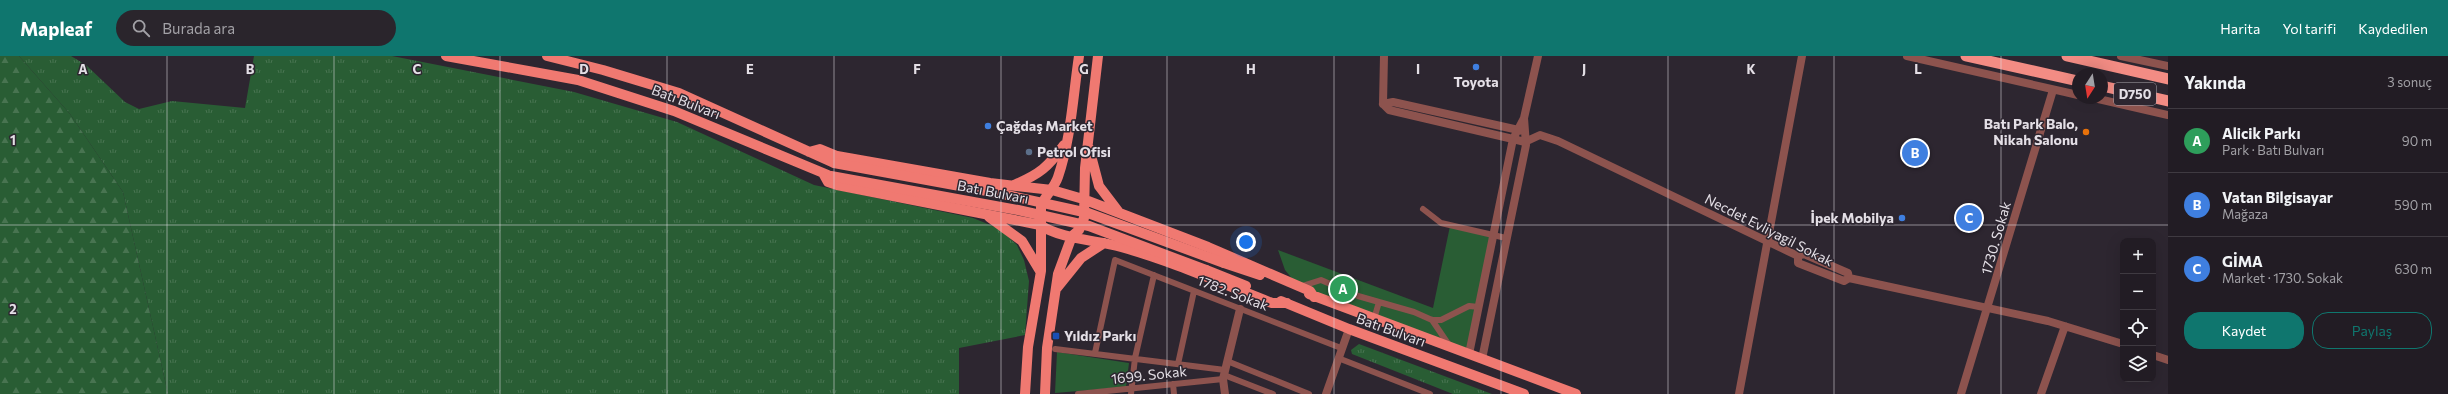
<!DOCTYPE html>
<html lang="tr">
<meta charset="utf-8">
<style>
:root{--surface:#221c24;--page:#2a252c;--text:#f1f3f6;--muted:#a2a1a6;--line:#3f3a41;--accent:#0f766e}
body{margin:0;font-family:Commissioner,sans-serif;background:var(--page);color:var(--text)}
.controls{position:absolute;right:12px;bottom:12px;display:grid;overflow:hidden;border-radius:8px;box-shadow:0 4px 16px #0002}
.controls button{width:36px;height:36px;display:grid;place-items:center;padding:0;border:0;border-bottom:1px solid var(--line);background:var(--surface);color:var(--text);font:20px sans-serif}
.compass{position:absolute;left:2072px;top:12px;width:36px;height:36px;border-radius:50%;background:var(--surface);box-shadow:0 4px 16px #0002;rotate:192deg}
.you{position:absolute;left:1246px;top:186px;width:14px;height:14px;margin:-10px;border:3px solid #fff;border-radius:50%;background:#1a73e8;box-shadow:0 0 0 6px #1a73e833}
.badge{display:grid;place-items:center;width:26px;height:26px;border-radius:50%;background:var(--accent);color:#fff;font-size:13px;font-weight:700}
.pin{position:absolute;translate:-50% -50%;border:2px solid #fff;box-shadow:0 1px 4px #0006}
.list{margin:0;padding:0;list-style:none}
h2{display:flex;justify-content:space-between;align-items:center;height:52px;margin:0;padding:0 16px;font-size:17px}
h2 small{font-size:13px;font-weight:400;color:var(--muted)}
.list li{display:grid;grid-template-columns:26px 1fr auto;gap:12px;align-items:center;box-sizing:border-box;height:64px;padding:0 16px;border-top:1px solid var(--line)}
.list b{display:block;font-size:15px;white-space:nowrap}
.list p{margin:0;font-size:13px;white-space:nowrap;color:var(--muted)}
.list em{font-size:13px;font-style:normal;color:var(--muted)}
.actions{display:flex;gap:8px;padding:12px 16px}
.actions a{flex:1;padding:9px 0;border:1px solid var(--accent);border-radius:16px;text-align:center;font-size:14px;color:var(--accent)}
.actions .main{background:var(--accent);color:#fff}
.icon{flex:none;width:22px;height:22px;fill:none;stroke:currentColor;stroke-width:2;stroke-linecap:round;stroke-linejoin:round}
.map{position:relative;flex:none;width:2168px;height:338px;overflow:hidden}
header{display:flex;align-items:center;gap:24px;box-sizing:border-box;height:56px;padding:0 20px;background:var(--accent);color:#fff}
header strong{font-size:19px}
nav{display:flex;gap:22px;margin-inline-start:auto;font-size:14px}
.search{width:280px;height:36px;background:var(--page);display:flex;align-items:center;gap:10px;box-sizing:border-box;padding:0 14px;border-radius:22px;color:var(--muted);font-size:15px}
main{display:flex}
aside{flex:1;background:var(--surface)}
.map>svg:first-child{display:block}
.grass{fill:url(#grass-tufts)}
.forest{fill:url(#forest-firs)}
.green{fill:#295d34}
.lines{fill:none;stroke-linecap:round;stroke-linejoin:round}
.minor{stroke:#8d534e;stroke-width:6}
.tertiary{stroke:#8d534e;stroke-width:8}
.primary{stroke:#f07971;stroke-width:10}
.trunk{stroke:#f38c84;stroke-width:11}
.primary-bridge{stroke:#f07971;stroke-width:10}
.grid{fill:none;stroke:#e4dfe6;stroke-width:1;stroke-opacity:0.55}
.shop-dot{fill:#3f7fe0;stroke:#2d2630;stroke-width:1.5}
.food-dot{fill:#e8710a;stroke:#2d2630;stroke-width:1.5}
.service-dot{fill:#5c6f8a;stroke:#2d2630;stroke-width:1.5}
.transit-dot{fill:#1a4fb4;stroke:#2d2630;stroke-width:1.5}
.labels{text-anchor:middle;stroke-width:3;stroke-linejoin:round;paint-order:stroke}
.shield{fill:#2d2630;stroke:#ada8af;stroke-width:1}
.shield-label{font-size:13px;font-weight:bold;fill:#e4dfe6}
.poi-label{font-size:14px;font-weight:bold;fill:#e4dfe6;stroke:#2d2630;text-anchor:start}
.street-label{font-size:14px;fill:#e4dfe6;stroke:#2d2630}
.grid-label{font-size:13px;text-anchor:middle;font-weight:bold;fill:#e4dfe6;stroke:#2d2630;stroke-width:3;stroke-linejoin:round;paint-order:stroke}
</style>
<header>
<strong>Mapleaf</strong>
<div class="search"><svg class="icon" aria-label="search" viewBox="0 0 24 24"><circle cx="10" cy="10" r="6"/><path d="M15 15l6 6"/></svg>Burada ara</div>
<nav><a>Harita</a><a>Yol tarifi</a><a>Kaydedilen</a></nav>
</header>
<main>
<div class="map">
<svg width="2168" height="338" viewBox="0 0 2168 338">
<defs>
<pattern id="grass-tufts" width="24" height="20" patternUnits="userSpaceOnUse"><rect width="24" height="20" fill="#295d34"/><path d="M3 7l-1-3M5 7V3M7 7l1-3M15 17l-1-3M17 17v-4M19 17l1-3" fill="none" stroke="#487451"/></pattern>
<pattern id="forest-firs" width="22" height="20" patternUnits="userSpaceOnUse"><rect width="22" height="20" fill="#295d34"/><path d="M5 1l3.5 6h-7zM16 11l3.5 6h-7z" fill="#487451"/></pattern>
</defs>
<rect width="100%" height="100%" fill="#2d2630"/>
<path class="grass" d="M 19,0 L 71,0 L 86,9 L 125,46 L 139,53 L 172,45 L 245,52 L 254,0 L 392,0 L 574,36 L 677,66 L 814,129 L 973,162 L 1000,173 L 1017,189 L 1024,204 L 1029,225 L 1025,279 L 959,292 L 959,338 L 168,338 L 123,136 L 70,58 Z
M 1359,288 L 1492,338 L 1493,338 L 1453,338 L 1352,298 L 1351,294 Z"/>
<path class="forest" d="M 0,0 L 19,0 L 70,58 L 123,136 L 168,338 L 0,338 Z"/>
<path class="green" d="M 1450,170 L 1494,180 L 1469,298 L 1299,231 L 1285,214 L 1278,194 L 1433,252 Z
M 1057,296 L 1129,307 L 1126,331 L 1055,337 Z"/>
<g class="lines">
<path class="minor" d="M 1423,153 L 1441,167 L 1506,182
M 1299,231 L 1321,224 L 1358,240 L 1414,256 L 1432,264 L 1441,264 L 1469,250 L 1479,251
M 1374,263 L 1379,246
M 1432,264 L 1449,289
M 1055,293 L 1225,314
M 1095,297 L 1115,204 L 1341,292
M 1338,302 L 1430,338
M 1227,305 L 1309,338
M 1178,308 L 1194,235
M 1224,319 L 1273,338
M 1173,328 L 1174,338
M 1078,338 L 1223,323
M 1131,338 L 1135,302 L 1154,219"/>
<path class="tertiary" d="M 1907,0 L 2078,39
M 2121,0 L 2168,10
M 2094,42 L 2168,59
M 1383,48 L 1389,54 L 1513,83 L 1525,86 L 1540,79 L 1558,85 L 1798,200
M 1383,48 L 1393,46 L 1523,75
M 1383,48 L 1384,0
M 1798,200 L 1798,207 L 1844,225 L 1849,222 L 2048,265 L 2123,288
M 1798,200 L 1804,198 L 1848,217 L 1849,222
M 1469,298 L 1513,83 L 1524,62
M 2153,299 L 2168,304
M 1482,303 L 1526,89 L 1524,62 L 1538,0
M 1225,338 L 1223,323 L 1240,253
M 1326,338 L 1349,273
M 1739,338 L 1802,0
M 1961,338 L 2053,34
M 2041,338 L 2065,270"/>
<path class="primary" d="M 446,0 L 578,24 L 674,55 L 828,119
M 547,0 L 603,14 L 679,37 L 834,107
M 1089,92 L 1099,130 L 1118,155
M 809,96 L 820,93 L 837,100 L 990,127 L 1052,134 L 1083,143 L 1208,191 L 1310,235 L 1314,241
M 823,117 L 828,126 L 837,129 L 1040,169 C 1061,183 1095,184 1121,191 C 1172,205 1223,228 1272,247 L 1287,247
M 1014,129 C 1040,118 1048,111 1064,89
M 989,161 L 1022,185 L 1040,215
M 1224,207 L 1260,219
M 1206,214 L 1246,230
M 1056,233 L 1081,202 L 1104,187
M 1309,238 L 1576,338
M 1281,245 L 1349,273 L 1524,338
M 1025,338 L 1028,291 L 1041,215 L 1041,150 C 1045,139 1054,133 1058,121 C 1071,83 1073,40 1079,0
M 1045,338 L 1047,292 L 1058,218 L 1072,180 L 1079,174 L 1084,162 L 1085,112 L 1098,0"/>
<path class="trunk" d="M 1966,0 L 2078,25
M 2067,0 L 2168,23
M 2102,30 L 2168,45"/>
<path class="primary-bridge" d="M 834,107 L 998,137 L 1088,157 L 1224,207
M 831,120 L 1018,154 L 1089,170 L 1206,214"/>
</g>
<path class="grid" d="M 167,0 L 167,338M 334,0 L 334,338M 500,0 L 500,338M 667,0 L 667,338M 834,0 L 834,338M 1001,0 L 1001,338M 1167,0 L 1167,338M 1334,0 L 1334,338M 1501,0 L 1501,338M 1668,0 L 1668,338M 1834,0 L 1834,338M 2001,0 L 2001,338M 0,169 L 2168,169"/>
<g class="shop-dot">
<circle cx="1476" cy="11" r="4"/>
<circle cx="988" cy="70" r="4"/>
<circle cx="1902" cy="162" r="4"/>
</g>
<circle class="food-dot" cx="2086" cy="76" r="4"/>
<circle class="service-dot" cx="1029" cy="96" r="4"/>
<rect class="transit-dot" x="1052" y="276" width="8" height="8" rx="2"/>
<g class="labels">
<rect class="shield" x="2114" y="27" width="42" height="22" rx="3"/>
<g class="shield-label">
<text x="2135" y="43">D750</text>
</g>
<g class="poi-label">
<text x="1476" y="31" text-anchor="middle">Toyota</text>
<text x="2078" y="73" text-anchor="end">Batı Park Balo,<tspan x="2078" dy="16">Nikah Salonu</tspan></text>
<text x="996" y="75">Çağdaş Market</text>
<text x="1037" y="101">Petrol Ofisi</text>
<text x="1894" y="167" text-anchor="end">İpek Mobilya</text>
<text x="1064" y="285">Yıldız Parkı</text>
</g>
<g class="street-label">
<text transform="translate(686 46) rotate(21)" y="5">Batı Bulvarı</text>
<text transform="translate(993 136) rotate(11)" y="5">Batı Bulvarı</text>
<text transform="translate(1769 174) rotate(27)" y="5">Necdet Evliyagil Sokak</text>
<text transform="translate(1996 182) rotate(-74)" y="5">1730. Sokak</text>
<text transform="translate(1233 237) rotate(21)" y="5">1782. Sokak</text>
<text transform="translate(1391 274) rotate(20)" y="5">Batı Bulvarı</text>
<text transform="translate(1149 319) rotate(-6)" y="5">1699. Sokak</text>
</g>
</g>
<g class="grid-label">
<text x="83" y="18">A</text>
<text x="250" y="18">B</text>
<text x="417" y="18">C</text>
<text x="584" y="18">D</text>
<text x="750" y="18">E</text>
<text x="917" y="18">F</text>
<text x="1084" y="18">G</text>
<text x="1251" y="18">H</text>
<text x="1418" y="18">I</text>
<text x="1584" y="18">J</text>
<text x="1751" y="18">K</text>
<text x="1918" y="18">L</text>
<text x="13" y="89">1</text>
<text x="13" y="258">2</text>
</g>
</svg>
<div class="controls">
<button>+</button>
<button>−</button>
<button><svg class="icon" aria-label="locate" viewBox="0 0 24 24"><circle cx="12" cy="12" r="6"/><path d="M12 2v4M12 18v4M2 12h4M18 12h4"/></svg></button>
<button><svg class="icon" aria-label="layers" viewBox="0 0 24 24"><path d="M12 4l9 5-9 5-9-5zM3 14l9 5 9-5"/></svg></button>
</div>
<svg class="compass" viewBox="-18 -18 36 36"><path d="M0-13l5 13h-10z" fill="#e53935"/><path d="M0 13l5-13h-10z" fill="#a2a1a6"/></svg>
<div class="you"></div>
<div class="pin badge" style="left:1343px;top:233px;background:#2e9e5b">A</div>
<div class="pin badge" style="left:1915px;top:97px;background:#3f7fe0">B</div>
<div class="pin badge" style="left:1969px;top:162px;background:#3f7fe0">C</div>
</div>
<aside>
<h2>Yakında<small>3 sonuç</small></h2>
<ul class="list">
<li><span class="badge" style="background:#2e9e5b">A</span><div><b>Alicik Parkı</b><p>Park · Batı Bulvarı</p></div><em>90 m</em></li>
<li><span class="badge" style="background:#3f7fe0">B</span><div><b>Vatan Bilgisayar</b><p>Mağaza</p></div><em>590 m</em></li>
<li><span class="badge" style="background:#3f7fe0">C</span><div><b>GİMA</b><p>Market · 1730. Sokak</p></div><em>630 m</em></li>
</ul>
<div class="actions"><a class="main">Kaydet</a><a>Paylaş</a></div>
</aside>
</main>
